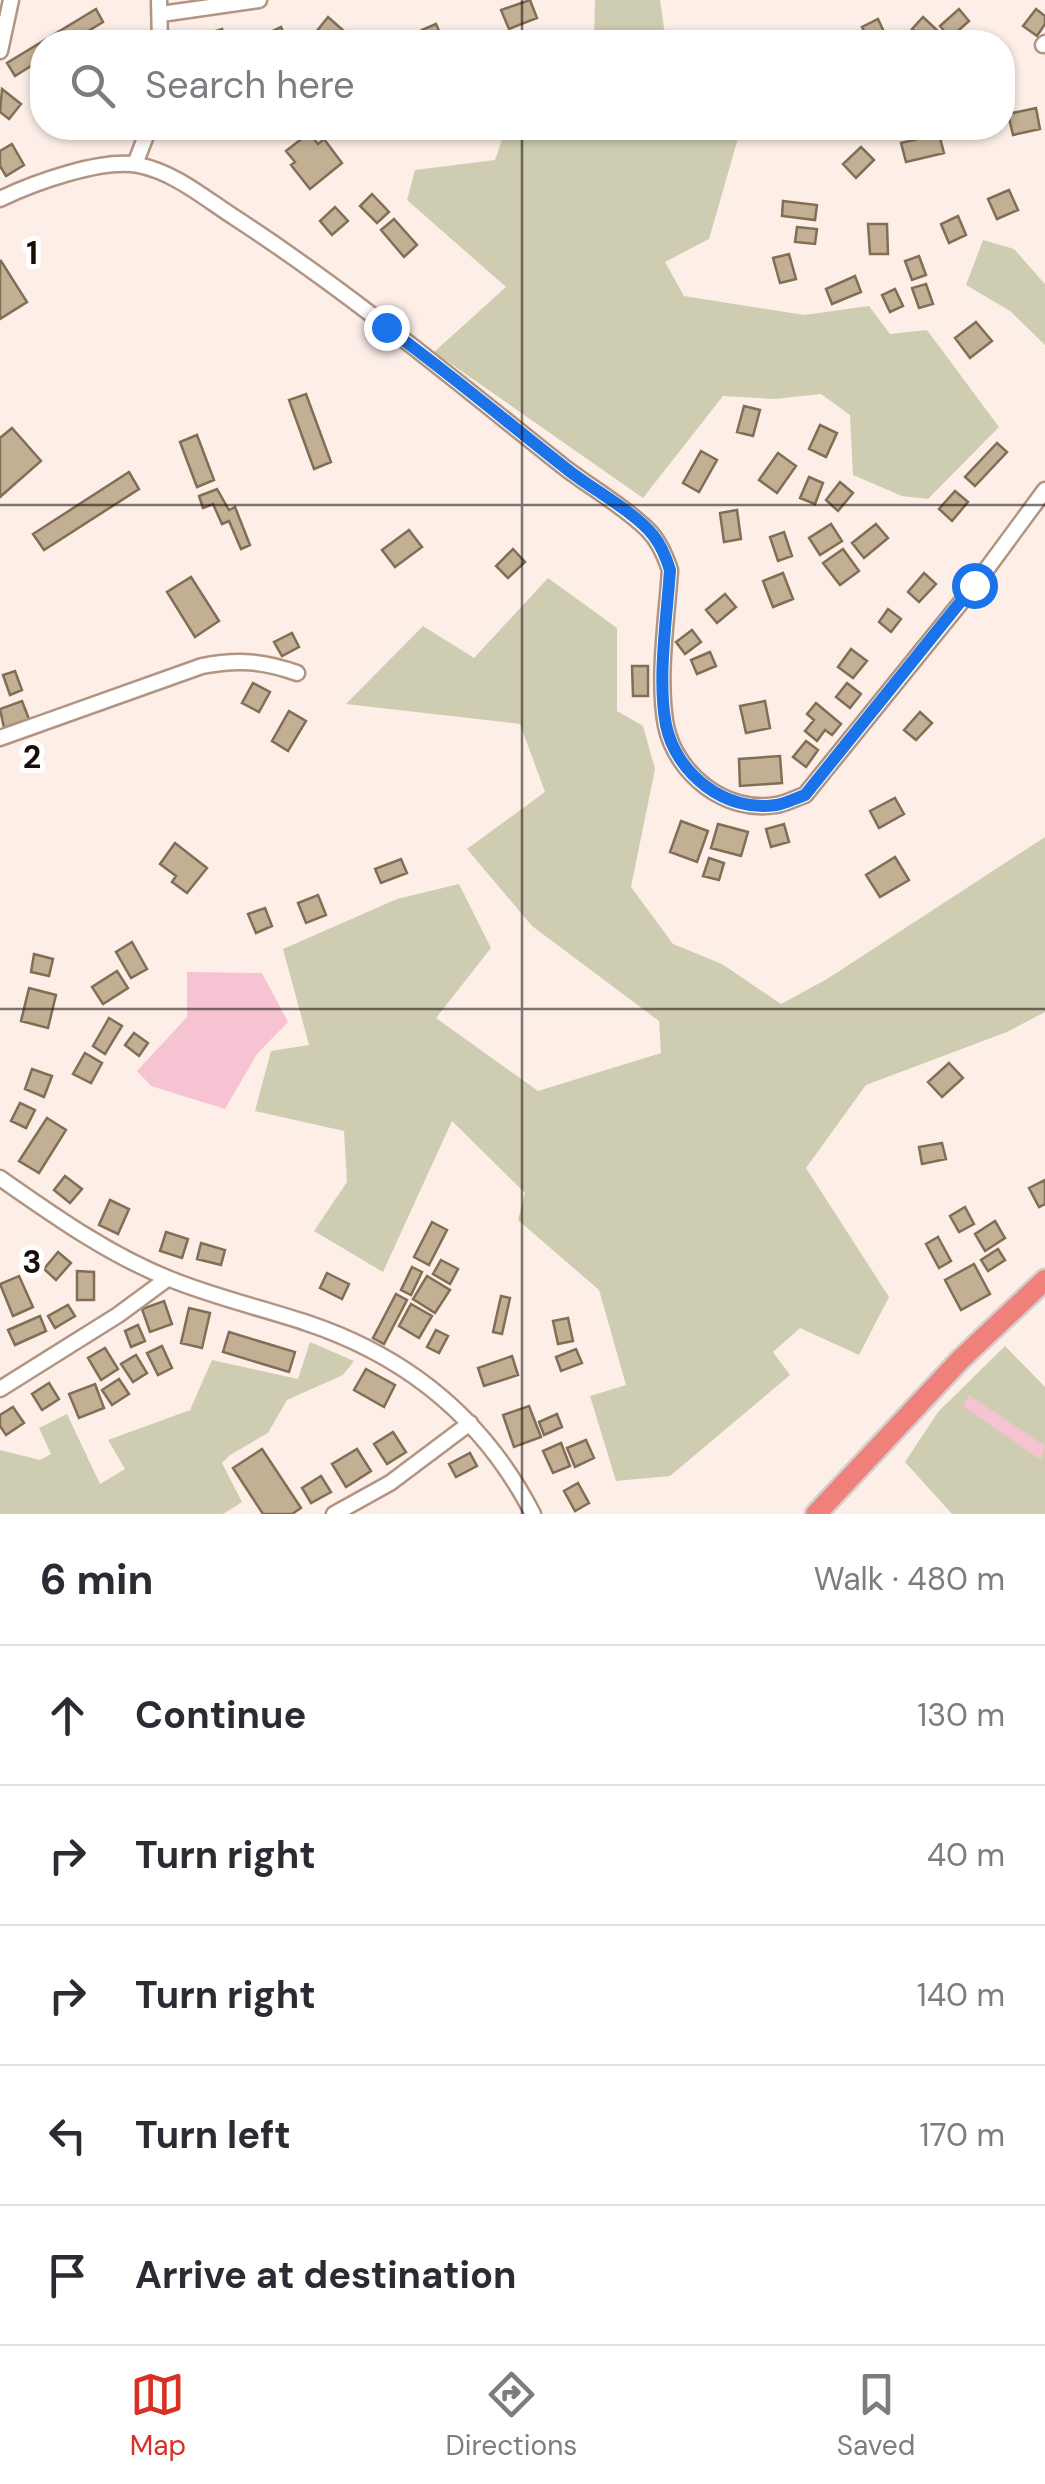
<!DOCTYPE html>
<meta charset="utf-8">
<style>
:root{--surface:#fff;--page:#f7f7f7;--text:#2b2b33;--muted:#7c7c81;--line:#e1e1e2;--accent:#d93025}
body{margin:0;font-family:"DM Sans",sans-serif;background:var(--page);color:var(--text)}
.stop{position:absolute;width:30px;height:30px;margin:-22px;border:8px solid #1a73e8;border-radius:50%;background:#fff}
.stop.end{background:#1a73e8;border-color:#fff;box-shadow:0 2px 10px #0008}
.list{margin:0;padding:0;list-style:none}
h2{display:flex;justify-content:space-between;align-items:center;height:130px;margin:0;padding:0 40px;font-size:42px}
h2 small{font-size:32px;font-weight:400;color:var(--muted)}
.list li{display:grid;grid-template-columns:65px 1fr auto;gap:30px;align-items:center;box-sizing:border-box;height:140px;padding:0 40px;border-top:2px solid var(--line)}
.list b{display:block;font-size:38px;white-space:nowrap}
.list em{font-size:32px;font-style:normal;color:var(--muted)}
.icon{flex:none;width:55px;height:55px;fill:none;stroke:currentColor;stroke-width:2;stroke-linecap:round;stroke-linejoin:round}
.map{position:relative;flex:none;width:1045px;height:1514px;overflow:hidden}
.search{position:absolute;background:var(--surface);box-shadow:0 2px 8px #0004;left:30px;right:30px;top:30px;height:110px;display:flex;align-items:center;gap:25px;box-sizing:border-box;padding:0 35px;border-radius:40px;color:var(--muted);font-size:38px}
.sheet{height:830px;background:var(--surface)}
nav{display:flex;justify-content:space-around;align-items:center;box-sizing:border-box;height:140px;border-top:2px solid var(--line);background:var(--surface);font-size:28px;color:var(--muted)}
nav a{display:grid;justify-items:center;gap:5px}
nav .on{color:var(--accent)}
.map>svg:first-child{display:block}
.green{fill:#cfcdb1}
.water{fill:#f6c3d3}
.building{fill:#c2af94;stroke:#806e55;stroke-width:2.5}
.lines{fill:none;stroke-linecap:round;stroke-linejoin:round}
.minor-casing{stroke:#b29483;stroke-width:19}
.highway-casing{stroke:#d1cfcd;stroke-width:25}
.minor{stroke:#fff;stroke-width:14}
.highway{stroke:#f0807a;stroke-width:20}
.route{stroke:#1a73e8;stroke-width:12}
.grid{fill:none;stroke:#180d07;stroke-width:2.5;stroke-opacity:0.55}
.grid-label{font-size:32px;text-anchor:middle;font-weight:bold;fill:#180d07;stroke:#fff;stroke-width:10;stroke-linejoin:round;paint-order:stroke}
</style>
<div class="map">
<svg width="1045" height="1514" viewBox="0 0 1045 1514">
<rect width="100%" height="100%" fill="#fdefe8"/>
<path class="green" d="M 595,0 L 660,0 L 666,42 L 594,42 Z
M 506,128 L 741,128 L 709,239 L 665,262 L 684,296 L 804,315 L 869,306 L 890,334 L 927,330 L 999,427 L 928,499 L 902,496 L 853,475 L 850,415 L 821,394 L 775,399 L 723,396 L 643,498 L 434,352 L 506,287 L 407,200 L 415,170 L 495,160 Z
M 983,240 L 1014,249 L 1045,284 L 1045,345 L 1010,311 L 966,285 Z
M 548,578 L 617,628 L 617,711 L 643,726 L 655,769 L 631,887 L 673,944 L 722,964 L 781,1004 L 827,979 L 1045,837 L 1045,1012 L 1007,1032 L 866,1085 L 806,1168 L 889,1297 L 859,1355 L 800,1328 L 773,1352 L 790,1375 L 670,1476 L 616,1481 L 590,1396 L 626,1385 L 599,1290 L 518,1220 L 525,1193 L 452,1121 L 383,1272 L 314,1231 L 347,1182 L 344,1131 L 255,1111 L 271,1051 L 309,1045 L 283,949 L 397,899 L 459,884 L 491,948 L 436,1018 L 538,1091 L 661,1053 L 659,1021 L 532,926 L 467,849 L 545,792 L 520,724 L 346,704 L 423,626 L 474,658 Z
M 310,1342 L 354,1361 L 343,1375 L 287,1400 L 268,1433 L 230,1455 L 222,1463 L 242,1502 L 223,1514 L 0,1514 L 0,1450 L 40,1460 L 51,1454 L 39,1428 L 67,1414 L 100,1484 L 125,1469 L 108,1440 L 190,1410 L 212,1360 L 298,1379 Z
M 1005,1346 L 1045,1387 L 1045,1514 L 952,1514 L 905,1462 L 938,1412 Z"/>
<path class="water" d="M 187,972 L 262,973 L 288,1022 L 257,1054 L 225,1109 L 151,1086 L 137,1071 L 187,1017 Z
M 969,1395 L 1045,1446 L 1041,1460 L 963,1406 Z"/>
<path class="building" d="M 530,0 L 537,18 L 509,29 L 501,10 Z
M 96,9 L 103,22 L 70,42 L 42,42 L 42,59 L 15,76 L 7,63 Z
M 959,9 L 969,21 L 950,38 L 940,26 Z
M 1036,9 L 1045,16 L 1045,24 L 1037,36 L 1023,26 Z
M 328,17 L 345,32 L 337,42 L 329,42 L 316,32 Z
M 923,17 L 939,32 L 929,42 L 912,29 Z
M 878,19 L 884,32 L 869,40 L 862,27 Z
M 436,24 L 444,42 L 427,42 L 422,30 Z
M 281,27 L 286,38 L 278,42 L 258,42 L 256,39 Z
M 222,29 L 226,42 L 201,42 L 199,36 Z
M 2,89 L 21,104 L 9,119 L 0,112 Z
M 1036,108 L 1040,129 L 1013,135 L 1008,114 Z
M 309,133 L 318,144 L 324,139 L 342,163 L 310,189 L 291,165 L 295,162 L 286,151 Z
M 939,134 L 944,153 L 906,162 L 901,143 Z
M 12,144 L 24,165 L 6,176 L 0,166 L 0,151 Z
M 861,147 L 874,160 L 856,178 L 843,164 Z
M 1009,190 L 1018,210 L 997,219 L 988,199 Z
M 372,194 L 389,212 L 377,223 L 360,206 Z
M 783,201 L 817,205 L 815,220 L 782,216 Z
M 335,207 L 348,221 L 332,235 L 320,221 Z
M 958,216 L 966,235 L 949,243 L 941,224 Z
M 394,219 L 417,245 L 404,257 L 381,230 Z
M 868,224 L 887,224 L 888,254 L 870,254 Z
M 797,227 L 817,229 L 815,244 L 795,242 Z
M 789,254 L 796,279 L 780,283 L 773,258 Z
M 919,256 L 926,275 L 912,280 L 905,261 Z
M 1,261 L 27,302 L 0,319 L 0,262 Z
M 855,276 L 861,292 L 832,304 L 826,289 Z
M 926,284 L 933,304 L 919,308 L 912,288 Z
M 895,289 L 903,306 L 890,312 L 882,295 Z
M 976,322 L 992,341 L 970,358 L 955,338 Z
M 306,394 L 331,462 L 314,469 L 289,400 Z
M 744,406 L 760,410 L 753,436 L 737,432 Z
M 820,425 L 837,433 L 826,457 L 809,449 Z
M 12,428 L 41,461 L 0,497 L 0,438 Z
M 197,435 L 214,480 L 197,487 L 180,442 Z
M 997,443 L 1007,452 L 975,486 L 965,477 Z
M 701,451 L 717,460 L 699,492 L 683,483 Z
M 778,453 L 796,466 L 777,493 L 759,480 Z
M 129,472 L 139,489 L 44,550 L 33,534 Z
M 809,477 L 823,483 L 815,504 L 800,498 Z
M 840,482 L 853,493 L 838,511 L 826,500 Z
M 217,489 L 229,510 L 235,507 L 250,545 L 241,549 L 229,521 L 222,524 L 213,504 L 203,508 L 199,496 Z
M 955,491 L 968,502 L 952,521 L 939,509 Z
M 737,510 L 741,539 L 724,542 L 720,513 Z
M 831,524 L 842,541 L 820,555 L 809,538 Z
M 876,524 L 888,538 L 864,558 L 852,543 Z
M 409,530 L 422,547 L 395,567 L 382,550 Z
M 784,532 L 792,556 L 778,561 L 770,537 Z
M 513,549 L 525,562 L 508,578 L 496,566 Z
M 843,549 L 859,571 L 840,585 L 823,563 Z
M 783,573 L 793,599 L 773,607 L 763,581 Z
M 924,573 L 936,584 L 919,602 L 908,592 Z
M 191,577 L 219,621 L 195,637 L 167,592 Z
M 725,594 L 736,607 L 717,623 L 706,610 Z
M 888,609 L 901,619 L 891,632 L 879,622 Z
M 692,630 L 701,642 L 685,654 L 676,642 Z
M 292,633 L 299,647 L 282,656 L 274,642 Z
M 851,649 L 867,661 L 853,678 L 838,667 Z
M 710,652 L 716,666 L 697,674 L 691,660 Z
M 632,666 L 648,666 L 648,696 L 633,696 Z
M 15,671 L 22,690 L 10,695 L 3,675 Z
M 253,683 L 270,692 L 259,712 L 242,703 Z
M 847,683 L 861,694 L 850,708 L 836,697 Z
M 22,701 L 29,719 L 4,728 L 0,709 Z
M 765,701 L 770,728 L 746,733 L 740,706 Z
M 816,703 L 841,724 L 832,735 L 825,730 L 817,741 L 805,731 L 814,720 L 807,714 Z
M 289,711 L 306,721 L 288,751 L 272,741 Z
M 920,712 L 932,723 L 916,740 L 904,730 Z
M 806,741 L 818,750 L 806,767 L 793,757 Z
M 780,756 L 782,783 L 740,786 L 739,759 Z
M 895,798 L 904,814 L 879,828 L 870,811 Z
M 681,821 L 708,831 L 697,862 L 670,852 Z
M 718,824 L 748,832 L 741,856 L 711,848 Z
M 784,824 L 789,842 L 771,847 L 766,829 Z
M 175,843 L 207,868 L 187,893 L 172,882 L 176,876 L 160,864 Z
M 895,857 L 909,880 L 880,897 L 866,875 Z
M 709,858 L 724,863 L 719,880 L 703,876 Z
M 401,859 L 407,873 L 381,883 L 375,869 Z
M 318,895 L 326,915 L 306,923 L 298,903 Z
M 265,908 L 272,926 L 256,933 L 248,914 Z
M 132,942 L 147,969 L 131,978 L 116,952 Z
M 34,954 L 53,959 L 49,976 L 31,972 Z
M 117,971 L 128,988 L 103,1004 L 92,987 Z
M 29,988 L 56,995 L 48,1028 L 21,1021 Z
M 109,1018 L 122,1026 L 105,1054 L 93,1046 Z
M 134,1033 L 148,1043 L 139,1056 L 125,1045 Z
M 85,1053 L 102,1063 L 91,1083 L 73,1074 Z
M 949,1063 L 963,1078 L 942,1097 L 928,1082 Z
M 32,1069 L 52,1076 L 44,1097 L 25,1089 Z
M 20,1103 L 35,1110 L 26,1128 L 11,1121 Z
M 47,1118 L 66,1130 L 39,1173 L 19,1161 Z
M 942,1143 L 946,1159 L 922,1164 L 919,1147 Z
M 65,1176 L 82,1189 L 70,1203 L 54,1190 Z
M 1045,1180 L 1045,1204 L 1039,1207 L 1029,1188 Z
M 110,1200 L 129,1209 L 118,1234 L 99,1225 Z
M 965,1207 L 974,1224 L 959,1232 L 950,1216 Z
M 995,1221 L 1005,1238 L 985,1251 L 975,1234 Z
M 432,1222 L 447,1230 L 429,1265 L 414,1257 Z
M 166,1232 L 188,1239 L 182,1258 L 160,1251 Z
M 938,1237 L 951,1261 L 939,1268 L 926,1244 Z
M 201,1243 L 225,1250 L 221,1265 L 197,1259 Z
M 998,1249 L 1005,1260 L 988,1271 L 981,1260 Z
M 58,1252 L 71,1263 L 56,1280 L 44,1269 Z
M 441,1260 L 458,1269 L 450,1284 L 433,1274 Z
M 974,1264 L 990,1294 L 961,1310 L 945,1280 Z
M 412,1267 L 422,1272 L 411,1295 L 401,1290 Z
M 77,1271 L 94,1272 L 94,1300 L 77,1300 Z
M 327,1273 L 349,1284 L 342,1299 L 320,1288 Z
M 19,1276 L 33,1307 L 13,1316 L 0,1284 Z
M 427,1276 L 450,1290 L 435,1313 L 413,1299 Z
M 396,1294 L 407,1300 L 384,1344 L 373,1338 Z
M 501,1296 L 510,1298 L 502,1334 L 493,1332 Z
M 164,1301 L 172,1324 L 150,1332 L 142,1309 Z
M 411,1304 L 432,1316 L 419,1338 L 399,1326 Z
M 68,1305 L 75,1316 L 55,1328 L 48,1316 Z
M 189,1308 L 210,1313 L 202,1348 L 181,1343 Z
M 40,1316 L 46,1331 L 15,1345 L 8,1330 Z
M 568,1318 L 573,1341 L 558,1344 L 553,1321 Z
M 138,1325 L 145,1341 L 131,1347 L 125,1331 Z
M 436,1330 L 448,1336 L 439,1353 L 427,1347 Z
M 229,1332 L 295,1352 L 289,1372 L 223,1352 Z
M 162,1346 L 172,1368 L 158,1375 L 147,1353 Z
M 105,1348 L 118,1369 L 101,1380 L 88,1358 Z
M 576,1349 L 582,1363 L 561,1371 L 556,1357 Z
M 136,1355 L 147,1373 L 133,1382 L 121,1364 Z
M 512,1356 L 518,1375 L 484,1386 L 478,1368 Z
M 366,1369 L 395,1385 L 384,1407 L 354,1390 Z
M 119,1379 L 129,1394 L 112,1405 L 102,1390 Z
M 49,1383 L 59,1399 L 42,1410 L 32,1394 Z
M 95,1384 L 104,1408 L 79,1418 L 69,1394 Z
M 529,1406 L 541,1437 L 514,1447 L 503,1415 Z
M 13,1407 L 24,1423 L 6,1435 L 0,1426 L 0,1415 Z
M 557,1414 L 562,1427 L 544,1435 L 539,1422 Z
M 393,1432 L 406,1452 L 387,1464 L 374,1444 Z
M 586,1440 L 594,1458 L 575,1467 L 567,1448 Z
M 561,1443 L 570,1466 L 553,1473 L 543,1451 Z
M 262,1449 L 301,1508 L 292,1514 L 263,1514 L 233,1468 Z
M 357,1449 L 371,1471 L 346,1487 L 332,1464 Z
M 470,1453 L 477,1466 L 456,1477 L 449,1464 Z
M 321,1476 L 331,1492 L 311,1503 L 302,1488 Z
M 578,1483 L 589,1503 L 575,1511 L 564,1491 Z"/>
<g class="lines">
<g class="minor-casing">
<path id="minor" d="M 159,0 L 160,42
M 161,14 L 259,0
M 1043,45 L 1045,43
M 0,51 L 11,0
M 135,164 L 149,128
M 0,199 C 33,183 102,158 138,165 C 175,172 207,200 237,219 C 352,294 457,382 564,467 C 591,488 624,506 648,530 C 659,541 665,555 670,570 C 667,617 657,679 666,726 C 676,774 726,814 776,805 C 785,804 796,798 805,795 L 975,585 L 1045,490
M 0,738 L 202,666 C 238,659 263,661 297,673
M 0,1178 C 53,1215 109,1255 170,1279 C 214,1297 262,1308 307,1323 C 409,1357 484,1419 533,1514
M 0,1389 L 118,1315 L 167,1279
M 334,1514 L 390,1483 L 470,1423"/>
</g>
<g class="highway-casing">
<path id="highway" d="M 816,1514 L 961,1359 L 1045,1280"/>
</g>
<use href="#minor" class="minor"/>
<use href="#highway" class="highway"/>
</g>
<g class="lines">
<path class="route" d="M 386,327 C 449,373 507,422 568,470 C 592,489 636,513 653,535 C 661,545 666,557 670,570 C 667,617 657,679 666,725 C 676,774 726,813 776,805 C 785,804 796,798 805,795 L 974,585"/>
</g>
<path class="grid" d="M 522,0 L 522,42M 522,128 L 522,1514M 0,505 L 1045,505M 0,1009 L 1045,1009"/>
<g class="grid-label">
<text x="32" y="264">1</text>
<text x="32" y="768">2</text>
<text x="32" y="1273">3</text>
</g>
</svg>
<div class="stop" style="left:974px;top:585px"></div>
<div class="stop end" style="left:386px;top:327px"></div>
<div class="search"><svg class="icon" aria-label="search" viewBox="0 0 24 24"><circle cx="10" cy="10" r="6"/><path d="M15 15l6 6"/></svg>Search here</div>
</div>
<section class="sheet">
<h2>6 min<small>Walk · 480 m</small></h2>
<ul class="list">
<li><svg class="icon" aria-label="ahead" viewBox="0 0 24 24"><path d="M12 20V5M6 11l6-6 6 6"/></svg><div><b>Continue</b></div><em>130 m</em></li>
<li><svg class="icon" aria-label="right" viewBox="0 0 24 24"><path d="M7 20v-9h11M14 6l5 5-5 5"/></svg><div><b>Turn right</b></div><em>40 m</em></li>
<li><svg class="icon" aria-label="right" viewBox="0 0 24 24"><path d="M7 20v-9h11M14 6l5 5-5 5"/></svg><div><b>Turn right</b></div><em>140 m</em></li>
<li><svg class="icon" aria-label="left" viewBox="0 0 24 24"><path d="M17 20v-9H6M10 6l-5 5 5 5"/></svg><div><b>Turn left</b></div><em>170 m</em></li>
<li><svg class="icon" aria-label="arrive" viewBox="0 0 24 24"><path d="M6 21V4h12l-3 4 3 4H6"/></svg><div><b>Arrive at destination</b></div></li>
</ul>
</section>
<nav>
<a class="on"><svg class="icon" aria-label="map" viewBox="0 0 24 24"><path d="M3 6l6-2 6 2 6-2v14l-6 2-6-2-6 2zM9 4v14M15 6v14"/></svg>Map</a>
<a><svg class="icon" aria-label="directions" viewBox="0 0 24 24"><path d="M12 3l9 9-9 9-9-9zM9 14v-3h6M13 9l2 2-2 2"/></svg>Directions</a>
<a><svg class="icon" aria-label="saved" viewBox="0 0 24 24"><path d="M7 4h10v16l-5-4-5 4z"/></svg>Saved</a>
</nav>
